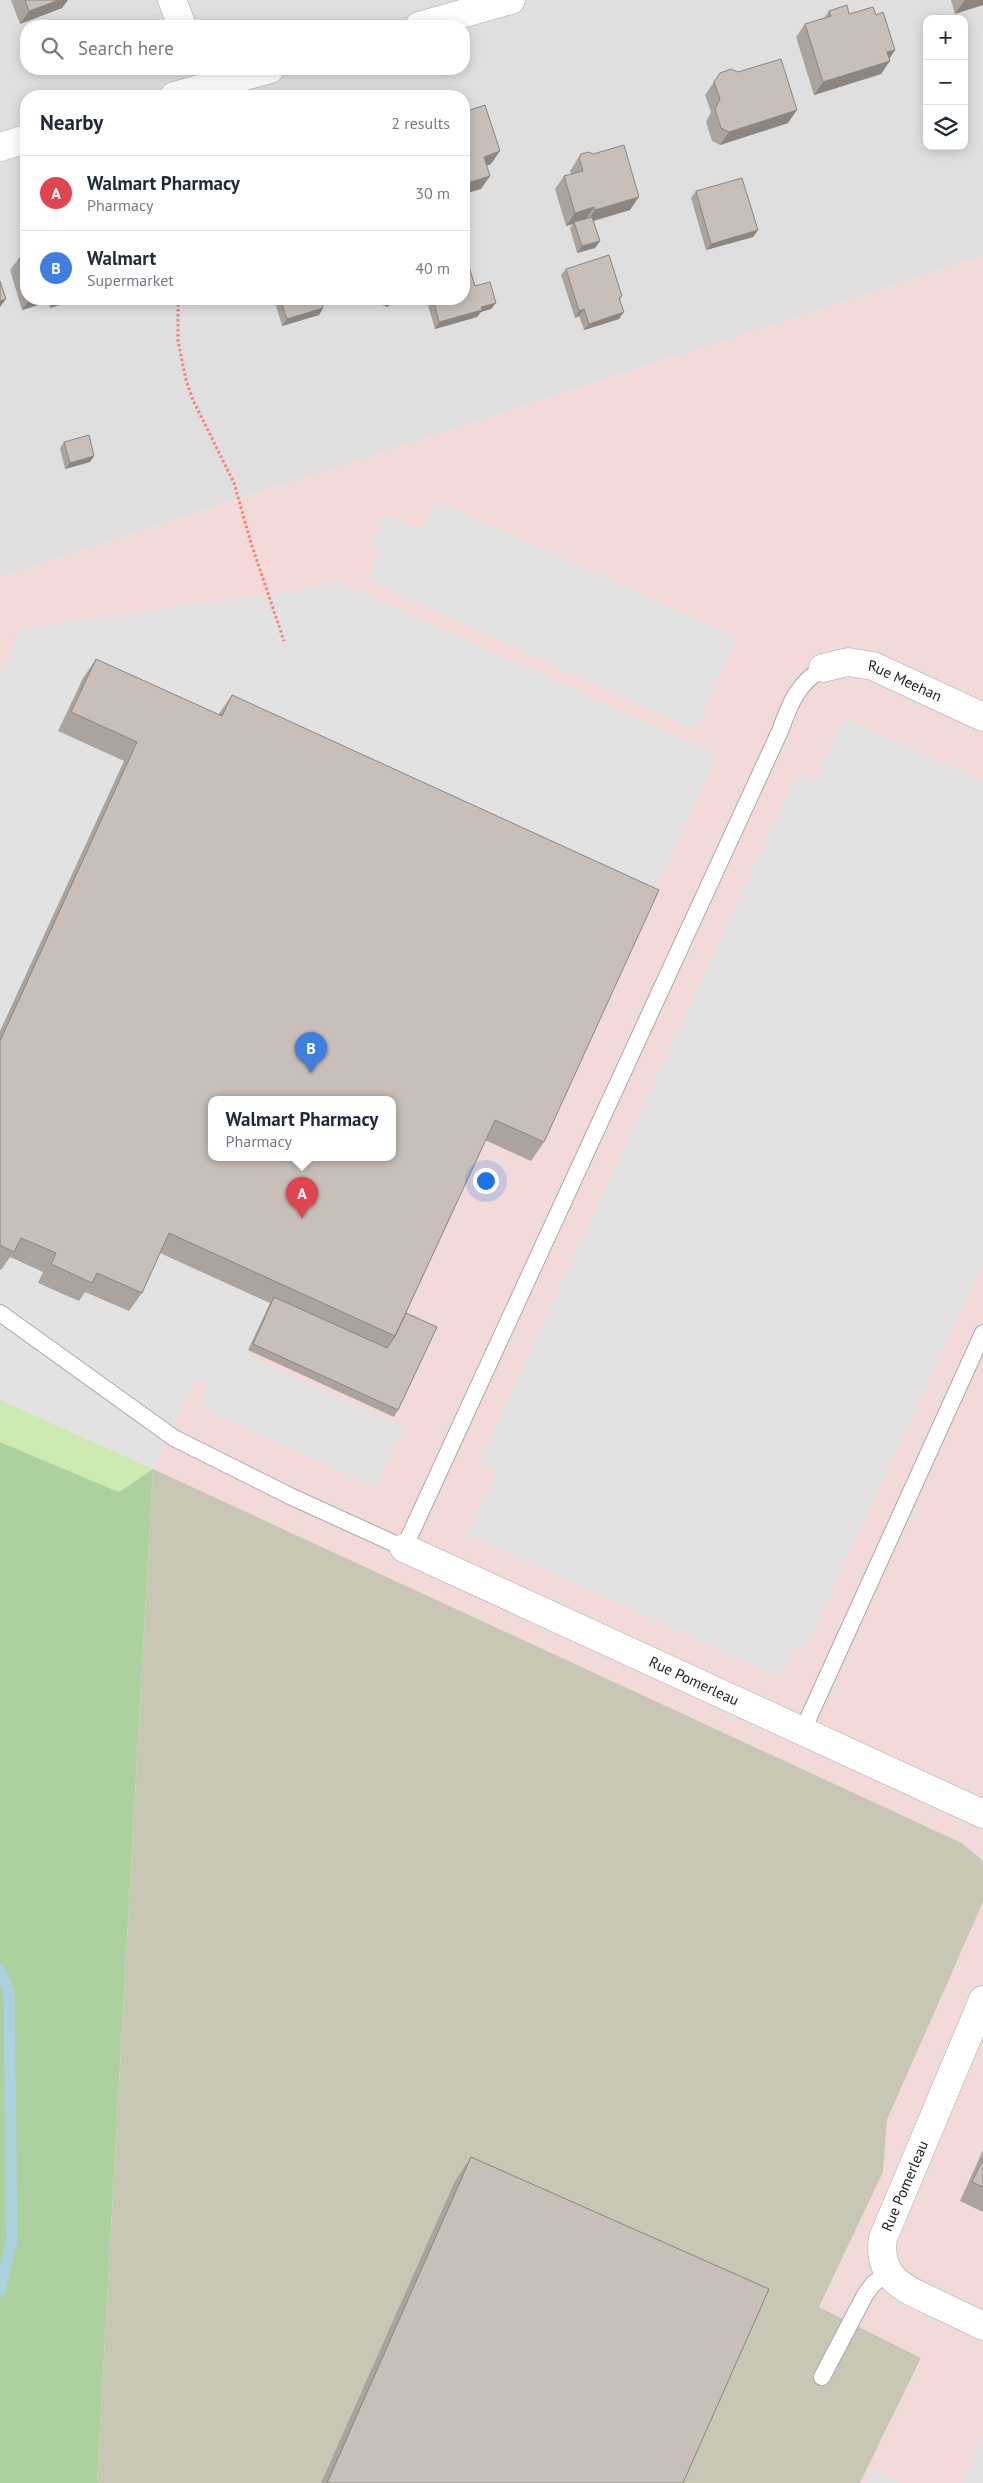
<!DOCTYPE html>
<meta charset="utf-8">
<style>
:root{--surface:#fff;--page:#f6f6f7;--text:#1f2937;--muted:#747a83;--line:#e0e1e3;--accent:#b45309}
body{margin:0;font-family:"PT Sans",sans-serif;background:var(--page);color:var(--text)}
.controls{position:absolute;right:15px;top:15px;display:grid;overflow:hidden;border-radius:10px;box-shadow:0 2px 12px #0003}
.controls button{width:45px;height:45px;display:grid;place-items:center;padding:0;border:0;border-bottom:1px solid var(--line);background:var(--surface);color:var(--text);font:25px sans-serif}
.you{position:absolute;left:485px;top:1180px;width:18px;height:18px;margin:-12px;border:4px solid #fff;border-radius:50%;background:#1a73e8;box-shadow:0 0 0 8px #1a73e833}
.badge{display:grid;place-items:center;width:32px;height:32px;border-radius:50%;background:var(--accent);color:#fff;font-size:16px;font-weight:700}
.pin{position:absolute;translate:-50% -41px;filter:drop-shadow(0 1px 2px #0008)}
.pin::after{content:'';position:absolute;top:26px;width:18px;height:15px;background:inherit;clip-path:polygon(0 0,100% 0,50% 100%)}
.popup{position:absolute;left:208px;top:1096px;width:188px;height:65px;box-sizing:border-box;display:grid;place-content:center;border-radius:10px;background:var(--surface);filter:drop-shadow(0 1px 4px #0005);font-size:16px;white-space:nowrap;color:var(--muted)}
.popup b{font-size:19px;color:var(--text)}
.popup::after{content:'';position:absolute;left:50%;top:100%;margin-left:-10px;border:10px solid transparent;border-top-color:var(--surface)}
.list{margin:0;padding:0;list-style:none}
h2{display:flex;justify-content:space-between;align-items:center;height:65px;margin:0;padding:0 20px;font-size:21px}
h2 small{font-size:16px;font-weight:400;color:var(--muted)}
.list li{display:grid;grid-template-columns:32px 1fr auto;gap:15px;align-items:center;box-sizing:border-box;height:75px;padding:0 20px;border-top:1px solid var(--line)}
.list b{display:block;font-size:19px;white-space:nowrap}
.list p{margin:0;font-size:16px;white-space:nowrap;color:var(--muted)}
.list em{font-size:16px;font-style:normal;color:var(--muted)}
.icon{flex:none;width:28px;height:28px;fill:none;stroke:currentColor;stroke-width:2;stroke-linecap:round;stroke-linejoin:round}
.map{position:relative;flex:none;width:983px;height:2483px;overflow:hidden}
.search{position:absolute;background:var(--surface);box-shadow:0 2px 12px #0003;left:20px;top:20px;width:450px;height:55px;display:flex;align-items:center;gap:12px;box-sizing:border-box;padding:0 18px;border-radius:20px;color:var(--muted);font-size:19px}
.panel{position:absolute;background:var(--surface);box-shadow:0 2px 12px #0003;left:20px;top:90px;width:450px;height:215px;border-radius:20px}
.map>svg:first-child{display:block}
.residential{fill:#e0dfdf;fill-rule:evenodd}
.commercial{fill:#f2dad9;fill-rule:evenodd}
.construction{fill:#c7c7b4}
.grass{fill:#cdebb0}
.forest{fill:#add19e}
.parking{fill:#e2e2e2}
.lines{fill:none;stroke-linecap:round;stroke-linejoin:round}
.stream{stroke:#aad3df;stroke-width:11}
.lane-casing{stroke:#a9a9a9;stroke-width:18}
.street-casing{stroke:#a9a9a9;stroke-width:29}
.path{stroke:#fa8072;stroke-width:3;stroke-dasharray:2.5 2.5;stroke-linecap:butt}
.lane{stroke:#fff;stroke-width:16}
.street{stroke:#fff;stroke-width:28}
.wall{fill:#aba49e}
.shaded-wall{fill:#8b8681}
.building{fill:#c7bfb8;stroke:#8b8681;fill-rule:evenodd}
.labels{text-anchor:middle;stroke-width:4;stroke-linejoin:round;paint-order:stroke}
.street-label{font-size:15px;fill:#222;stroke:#fff}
</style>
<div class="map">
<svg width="983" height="2483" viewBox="0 0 983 2483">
<rect width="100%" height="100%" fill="#f2efe9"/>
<path class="residential" d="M 0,0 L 983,0 L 983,256 L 0,577 ZM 927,19 L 964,19 L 964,146 L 927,146 ZM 26,26 L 464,26 L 464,69 L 26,69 ZM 26,96 L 464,96 L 464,299 L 26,299 Z"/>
<path class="commercial" d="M 983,256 L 983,1863 L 980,1858 L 962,1843 L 0,1400 L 0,577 ZM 212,1099 L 392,1099 L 392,1157 L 212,1157 Z
M 983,1902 L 983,2483 L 860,2483 L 921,2358 L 819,2307 L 883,2172 L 887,2120 Z"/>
<path class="construction" d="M 153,1469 L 962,1843 L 980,1858 L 983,1863 L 983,1902 L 887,2120 L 883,2172 L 819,2307 L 921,2358 L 860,2483 L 97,2483 Z"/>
<path class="grass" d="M 0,1400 L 153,1469 L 119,1492 L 0,1442 Z"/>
<path class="forest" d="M 0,1442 L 119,1492 L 153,1469 L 97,2483 L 0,2483 Z"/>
<path class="parking" d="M 436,500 L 737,638 L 695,730 L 367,579 L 381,550 L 370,545 L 385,514 L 422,531 Z
M 336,581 L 717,755 L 647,908 L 209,735 L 58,731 L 124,761 L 0,1031 L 0,676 L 21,628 L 300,590 Z
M 844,718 L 983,781 L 983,1263 L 804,1651 L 794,1647 L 780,1678 L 467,1534 L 497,1471 L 479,1462 L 797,773 L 815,781 Z
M 156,1252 L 270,1303 L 246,1355 L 404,1427 L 376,1488 L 199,1407 L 209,1384 L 205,1379 L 198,1380 L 192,1386 L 153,1469 L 0,1400 L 0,1269 L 8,1256 L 43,1272 L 38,1283 L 78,1301 L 84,1291 Z
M 983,2437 L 983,2483 L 962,2483 Z
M 871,2470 L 898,2482 L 897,2483 L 865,2483 Z"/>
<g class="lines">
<path class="stream" d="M 0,1969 L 9,1992 L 12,2239 L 0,2291"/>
<g class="lane-casing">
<path id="lane" d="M 0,1313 L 174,1438 L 290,1496 L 404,1548 L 780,731 C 790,704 797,684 823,668
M 803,1730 L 983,1333
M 822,2377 L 865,2295 L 873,2284 L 889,2272"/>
</g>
<g class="street-casing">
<g id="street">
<path d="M 172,0 L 182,26"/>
<path d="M 419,26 L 511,0"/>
<path d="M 174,96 L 270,69"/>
<path d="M 0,147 L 26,139"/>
<path id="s1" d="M 823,668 L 848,662 L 873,666 L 983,717"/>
<path id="s2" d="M 404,1548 L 983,1814"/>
<path d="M 983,2000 L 883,2238 C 877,2277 903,2288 933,2302 C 950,2310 966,2318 983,2326"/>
</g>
</g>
<path class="path" d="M 178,299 L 178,341 L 186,380 L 193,400 L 234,483 L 251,543 L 284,641"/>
<use href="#lane" class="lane"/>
<use href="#street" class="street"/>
</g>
<path class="wall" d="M 11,0 L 68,0 L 62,8 L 20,24 Z
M 951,0 L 983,0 L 955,14 Z
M 829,11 L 849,14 L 876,15 L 895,50 L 889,59 L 881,74 L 814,95 L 796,37 L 805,24 L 824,18 Z
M 720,73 L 788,123 L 720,145 L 712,141 L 706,122 L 711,112 L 705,95 Z
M 581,154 L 630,210 L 593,221 L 600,241 L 595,248 L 577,253 L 570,228 L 573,224 L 566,226 L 555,189 L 564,176 L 571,174 L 570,171 Z
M 696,191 L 758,230 L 753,237 L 706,250 L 691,198 Z
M 26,255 L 26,299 L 78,299 L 50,308 L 48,302 L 22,310 L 10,270 L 19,258 Z
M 566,269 L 622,296 L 620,300 L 619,319 L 584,330 L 579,316 L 575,318 L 561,275 Z
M 475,286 L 496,303 L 491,309 L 481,312 L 477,317 L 435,329 L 426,299 L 464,299 Z
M 274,299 L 320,299 L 323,308 L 319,315 L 282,326 Z
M 64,442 L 94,456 L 90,462 L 65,469 L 60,448 Z
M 96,659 L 218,715 L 232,695 L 544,1142 L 531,1161 L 485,1140 L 406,1313 L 398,1410 L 394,1417 L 248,1350 L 270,1303 L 160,1253 L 142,1293 L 129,1311 L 85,1292 L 79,1301 L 38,1283 L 43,1272 L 10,1257 L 1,1270 L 0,1269 L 0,1031 L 124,761 L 58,731 L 83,678 Z
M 983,2150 L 983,2212 L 960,2201 Z
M 471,2157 L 683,2483 L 321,2483 L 455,2181 Z"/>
<path class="shaded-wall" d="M 59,0 L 68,0 L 62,8 L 20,24 L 29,11 Z
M 966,0 L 983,0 L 983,5 L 955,14 L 964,1 Z
M 895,50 L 887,62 L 890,61 L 881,74 L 814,95 L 823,82 L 887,52 Z
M 797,110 L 788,123 L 720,145 L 729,132 Z
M 500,151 L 491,164 L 475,170 L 484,157 Z
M 490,176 L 481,189 L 464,194 L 464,184 Z
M 639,197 L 630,210 L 586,223 L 595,210 Z
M 594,207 L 585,220 L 574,222 L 573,224 L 566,226 L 575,213 Z
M 758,230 L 753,237 L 706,250 L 711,244 Z
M 600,241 L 595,248 L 577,253 L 582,246 Z
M 6,299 L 0,307 L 0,301 Z
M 30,299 L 50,299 L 48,302 L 22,310 Z
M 56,299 L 78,299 L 50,308 Z
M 364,299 L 389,299 L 393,300 L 388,307 Z
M 496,303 L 491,309 L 481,312 L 477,317 L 435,329 L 439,322 L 481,307 Z
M 323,308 L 319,315 L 282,326 L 287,319 Z
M 584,309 L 579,316 L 575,318 L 579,311 Z
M 624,312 L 619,319 L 584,330 L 589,324 Z
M 94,456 L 90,462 L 65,469 L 70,463 Z"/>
<path class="building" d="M 25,0 L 59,0 L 29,11 Z
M 847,5 L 849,14 L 873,7 L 876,15 L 883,12 L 895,50 L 887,52 L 890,61 L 823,82 L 805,24 L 831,16 L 829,11 Z
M 781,59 L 797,110 L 729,132 L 721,128 L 715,109 L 720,99 L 714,82 L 720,73 L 731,69 L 738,72 Z
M 485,105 L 500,151 L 484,157 L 490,176 L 464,184 L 464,112 Z
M 624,145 L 639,197 L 595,210 L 594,207 L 575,213 L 564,176 L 583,171 L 579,158 L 581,154 L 589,152 L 593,154 Z
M 742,178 L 758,230 L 711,244 L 696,191 Z
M 592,217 L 600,241 L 582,246 L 574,222 Z
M 26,255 L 26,282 L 19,258 Z
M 609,255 L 622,296 L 619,298 L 624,312 L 589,324 L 584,309 L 579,311 L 566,269 Z
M 469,267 L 475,286 L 490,282 L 496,303 L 481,307 L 482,310 L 439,322 L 433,299 L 464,299 L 464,268 Z
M 0,281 L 6,299 L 0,301 Z
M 280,299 L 320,299 L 323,308 L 287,319 Z
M 89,435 L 94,456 L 70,463 L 64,442 Z
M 96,659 L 222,716 L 232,695 L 659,890 L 544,1142 L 495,1120 L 395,1336 L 169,1233 L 142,1293 L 97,1273 L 92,1283 L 51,1264 L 56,1253 L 21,1238 L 14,1252 L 0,1245 L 0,1041 L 137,742 L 71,712 ZM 212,1099 L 392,1099 L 392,1157 L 212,1157 Z
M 274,1297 L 387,1348 L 395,1336 L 406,1313 L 437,1327 L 398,1410 L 253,1344 Z
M 471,2157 L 769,2289 L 683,2483 L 327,2483 Z
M 983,2159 L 983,2187 L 972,2182 Z"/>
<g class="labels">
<g class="street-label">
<text dy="5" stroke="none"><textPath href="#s1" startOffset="86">Rue Meehan</textPath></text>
<text dy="5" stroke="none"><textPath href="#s2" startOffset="319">Rue Pomerleau</textPath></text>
<text transform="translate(905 2186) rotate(-67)" y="5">Rue Pomerleau</text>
</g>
</g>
</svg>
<div class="controls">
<button>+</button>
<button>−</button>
<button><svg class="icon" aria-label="layers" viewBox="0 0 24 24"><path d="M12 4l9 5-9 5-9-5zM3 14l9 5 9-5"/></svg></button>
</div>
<div class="you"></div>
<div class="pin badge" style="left:302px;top:1218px;background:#e0444e">A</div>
<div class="popup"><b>Walmart Pharmacy</b>Pharmacy</div>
<div class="pin badge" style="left:311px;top:1073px;background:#3f7fe0">B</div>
<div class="search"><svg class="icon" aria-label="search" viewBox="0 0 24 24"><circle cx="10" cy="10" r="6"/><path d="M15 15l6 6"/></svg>Search here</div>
<section class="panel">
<h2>Nearby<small>2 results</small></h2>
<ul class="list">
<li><span class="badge" style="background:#e0444e">A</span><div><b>Walmart Pharmacy</b><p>Pharmacy</p></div><em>30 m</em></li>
<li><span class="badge" style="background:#3f7fe0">B</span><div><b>Walmart</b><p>Supermarket</p></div><em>40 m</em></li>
</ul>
</section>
</div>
